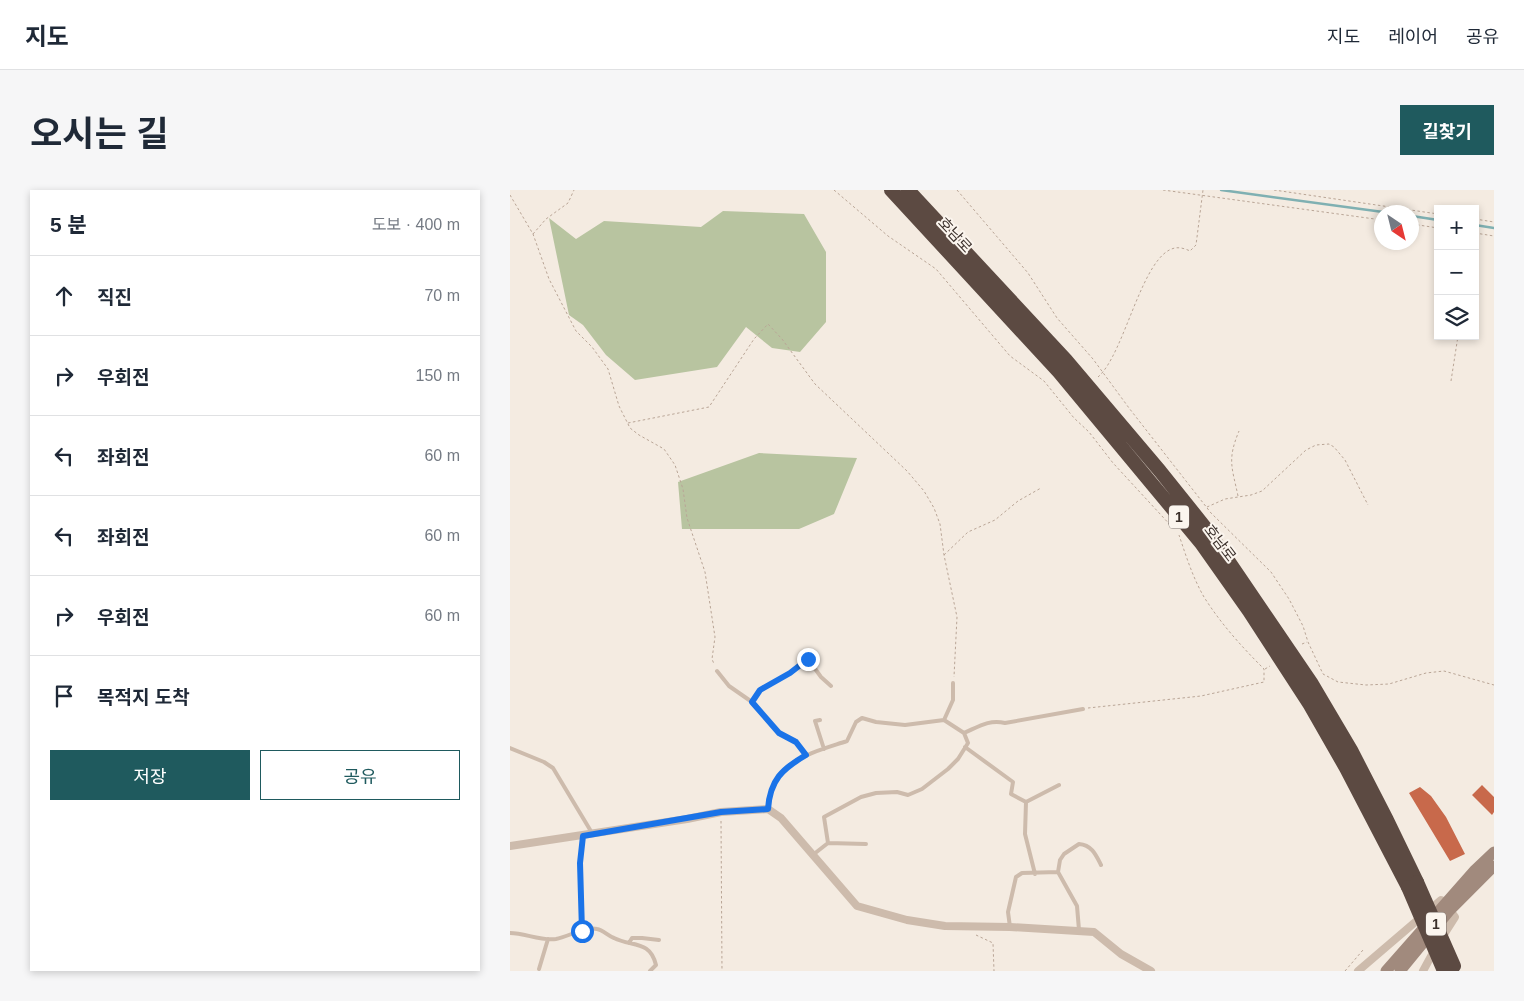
<!DOCTYPE html>
<html lang="ko">
<meta charset="utf-8">
<style>
:root{--surface:#fff;--page:#f6f6f7;--text:#1f2937;--muted:#747a83;--line:#e0e1e3;--accent:#1f5a5e}
body{margin:0;font-family:Arial,"Noto Sans KR",sans-serif;background:var(--page);color:var(--text)}
.controls{position:absolute;right:15px;top:15px;display:grid;overflow:hidden;border-radius:0px;box-shadow:0 2px 8px #0003}
.controls button{width:45px;height:45px;display:grid;place-items:center;padding:0;border:0;border-bottom:1px solid var(--line);background:var(--surface);color:var(--text);font:25px sans-serif}
.compass{position:absolute;left:864px;top:15px;width:45px;height:45px;border-radius:50%;background:var(--surface);box-shadow:0 2px 8px #0003;rotate:145deg}
.stop{position:absolute;width:15px;height:15px;margin:-11px;border:4px solid #1a73e8;border-radius:50%;background:#fff}
.stop.end{background:#1a73e8;border-color:#fff;box-shadow:0 1px 5px #0008}
.list{margin:0;padding:0;list-style:none}
h2{display:flex;justify-content:space-between;align-items:center;height:65px;margin:0;padding:0 20px;font-size:21px}
h2 small{font-size:16px;font-weight:400;color:var(--muted)}
.list li{display:grid;grid-template-columns:32px 1fr auto;gap:15px;align-items:center;box-sizing:border-box;height:80px;padding:0 20px;border-top:1px solid var(--line)}
.list b{display:block;font-size:19px;white-space:nowrap}
.list em{font-size:16px;font-style:normal;color:var(--muted)}
.actions{display:flex;gap:10px;padding:15px 20px}
.actions a{flex:1;padding:11px 0;border:1px solid var(--accent);border-radius:0px;text-align:center;font-size:18px;color:var(--accent)}
.actions .main{background:var(--accent);color:#fff}
.icon{flex:none;width:28px;height:28px;fill:none;stroke:currentColor;stroke-width:2;stroke-linecap:round;stroke-linejoin:round}
.map{position:relative;flex:none;width:984px;height:781px;overflow:hidden;border-radius:0px}
header{display:flex;align-items:center;gap:30px;box-sizing:border-box;height:70px;padding:0 25px;background:var(--surface);border-bottom:1px solid var(--line)}
header strong{font-size:24px}
nav{display:flex;gap:28px;margin-inline-start:auto;font-size:18px}
.intro{display:flex;align-items:center;justify-content:space-between;box-sizing:border-box;height:120px;padding:0 30px}
h1{margin:0;font-size:35px}
.button{padding:12px 22px;border-radius:0px;background:var(--accent);color:#fff;font-size:18px;font-weight:700}
main{display:flex;gap:30px;padding:0 30px}
aside{flex:1;background:var(--surface);border-radius:0px;box-shadow:0 2px 8px #0003}
.map>svg:first-child{display:block}
.green{fill:#b8c4a0}
.lines{fill:none;stroke-linecap:round;stroke-linejoin:round}
.stream{stroke:#7fb0b2;stroke-width:2.5}
.building{fill:#c8694b}
.path{stroke:#b9a596;stroke-width:1;stroke-dasharray:2.5 2.5;stroke-linecap:butt}
.lane{stroke:#cdbbac;stroke-width:4}
.street{stroke:#cdbbac;stroke-width:8}
.secondary{stroke:#a18a7d;stroke-width:11}
.highway{stroke:#5c4a42;stroke-width:14}
.highway-bridge{stroke:#5c4a42;stroke-width:14}
.route{stroke:#1a73e8;stroke-width:6}
.labels{text-anchor:middle;stroke-width:4;stroke-linejoin:round;paint-order:stroke}
.shield{fill:#fbf5ee;stroke:#756b66;stroke-width:1}
.shield-label{font-size:14px;font-weight:bold;fill:#3b302b}
.street-label{font-size:15px;fill:#3b302b;stroke:#fbf5ee}
</style>
<header>
<strong>지도</strong>
<nav><a>지도</a><a>레이어</a><a>공유</a></nav>
</header>
<div class="intro"><h1>오시는 길</h1><a class="button">길찾기</a></div>
<main>
<aside>
<h2>5 분<small>도보 · 400 m</small></h2>
<ul class="list">
<li><svg class="icon" aria-label="ahead" viewBox="0 0 24 24"><path d="M12 20V5M6 11l6-6 6 6"/></svg><div><b>직진</b></div><em>70 m</em></li>
<li><svg class="icon" aria-label="right" viewBox="0 0 24 24"><path d="M7 20v-9h11M14 6l5 5-5 5"/></svg><div><b>우회전</b></div><em>150 m</em></li>
<li><svg class="icon" aria-label="left" viewBox="0 0 24 24"><path d="M17 20v-9H6M10 6l-5 5 5 5"/></svg><div><b>좌회전</b></div><em>60 m</em></li>
<li><svg class="icon" aria-label="left" viewBox="0 0 24 24"><path d="M17 20v-9H6M10 6l-5 5 5 5"/></svg><div><b>좌회전</b></div><em>60 m</em></li>
<li><svg class="icon" aria-label="right" viewBox="0 0 24 24"><path d="M7 20v-9h11M14 6l5 5-5 5"/></svg><div><b>우회전</b></div><em>60 m</em></li>
<li><svg class="icon" aria-label="arrive" viewBox="0 0 24 24"><path d="M6 21V4h12l-3 4 3 4H6"/></svg><div><b>목적지 도착</b></div></li>
</ul>
<div class="actions"><a class="main">저장</a><a>공유</a></div>
</aside>
<div class="map">
<svg width="984" height="781" viewBox="0 0 984 781">
<rect width="100%" height="100%" fill="#f4ebe1"/>
<path class="green" d="M 213,21 L 294,24 L 316,62 L 316,132 L 290,162 L 262,158 L 236,137 L 207,177 L 125,190 L 96,165 L 73,135 L 59,125 L 39,28 L 66,49 L 94,31 L 191,37 Z
M 249,263 L 347,268 L 324,324 L 289,339 L 172,339 L 168,292 Z"/>
<g class="lines">
<path class="stream" d="M 711,0 L 873,22
M 902,26 L 928,30
M 965,35 L 984,38"/>
</g>
<path class="building" d="M 972,595 L 984,607 L 984,622 L 982,625 L 962,605 Z
M 910,597 L 921,606 L 936,627 L 955,664 L 940,671 L 899,603 Z"/>
<g class="lines">
<path class="path" d="M 324,0 L 378,46 L 426,79 L 500,166 L 534,191 L 564,228 L 579,242 L 603,273 L 663,338
M 447,0 L 518,83 L 547,128 L 583,169 L 619,218 L 701,323 L 761,382 L 779,409 L 793,436 L 798,452 L 813,484 L 828,492 L 856,495 L 879,494 L 916,483 L 934,481 L 984,495
M 653,0 L 872,30
M 764,0 L 928,24
M 0,5 L 23,44 L 39,89 L 66,141 L 82,157 L 98,179 L 109,216 L 120,238 L 129,245 L 154,259 L 165,275 L 173,299 L 177,328 L 195,382 L 205,447 L 202,469 L 204,474
M 965,29 L 984,32
M 902,34 L 928,38
M 965,43 L 984,46
M 23,44 L 36,29 L 58,13 L 64,0
M 588,187 C 615,164 632,64 665,58 C 670,57 676,59 680,61 L 686,55 L 693,0
M 941,191 L 948,146
M 118,233 L 199,217 L 244,149 L 258,134 L 272,149 L 305,194 L 397,281 L 414,301 L 424,318 L 430,334 L 434,365 L 447,427 L 444,487
M 728,306 C 722,277 717,270 729,241
M 697,317 L 715,309 L 741,305 L 752,301 L 796,260 L 806,255 L 819,254 L 824,257 L 835,270 L 858,315
M 434,365 L 458,342 L 485,330 L 508,311 L 531,298
M 792,454 L 797,452
M 755,479 L 760,476
M 578,518 L 691,506 L 754,492 L 754,479 C 732,457 711,434 694,407 C 683,388 676,366 669,345
M 211,631 L 212,781
M 466,745 L 483,753 L 484,781
M 835,781 L 853,760"/>
<path class="lane" d="M 207,481 L 219,496 L 242,512
M 310,530 L 305,531 L 314,559
M 454,543 C 468,537 479,529 495,533 L 573,519
M 455,557 L 503,592 L 501,604 L 516,612 L 515,644 L 525,684
M 0,558 L 34,572 L 43,578 L 82,643
M 296,565 L 286,552 L 269,543 L 242,512 L 250,500 L 280,483 L 298,469 L 311,487 L 321,496
M 516,612 L 549,595
M 258,619 C 262,571 298,564 337,551 L 346,532 L 352,528 L 366,532 L 395,535 L 434,530
M 318,653 L 356,654
M 304,664 L 318,653 L 314,627 L 351,607 L 366,603 L 387,602 L 398,605 L 412,599 L 438,579 L 448,569 L 458,553 L 454,543 L 434,530 L 443,510 L 443,493
M 500,737 L 498,722 L 506,687 L 512,683 L 548,682
M 569,740 L 567,716 L 548,682 L 550,670 L 554,664 L 569,654 C 582,655 586,665 591,675
M 72,741 L 70,673 L 73,646
M 0,743 C 15,743 30,751 46,749 C 58,747 75,736 87,739 C 93,740 98,746 104,748 C 122,757 140,750 146,775 L 140,781
M 119,753 L 122,748 L 132,748 L 149,750
M 29,779 L 38,749"/>
<path class="street" d="M 0,656 L 177,629 L 211,622 L 258,619 L 271,628 L 347,716 L 397,730 L 435,736 L 500,737 L 584,742 L 611,764 L 641,781
M 931,749 L 945,727 L 940,720
M 848,781 L 931,710 L 936,713
M 913,781 L 925,759"/>
<path class="secondary" d="M 876,781 L 965,680 L 984,662
M 890,781 L 940,720 L 984,676"/>
<path class="highway" d="M 381,0 L 549,182 L 691,353 L 739,421 L 800,515 L 836,578 L 898,697
M 398,0 L 556,170 L 650,281 L 698,341 L 802,494 L 841,560 L 877,630 L 907,692"/>
<path class="highway-bridge" d="M 907,692 L 944,776
M 898,697 L 934,781"/>
</g>
<g class="lines">
<path class="route" d="M 72,741 L 70,673 L 73,646 L 211,622 L 258,619 C 260,590 272,579 296,565 L 286,552 L 269,543 L 242,512 L 250,500 L 280,483 L 298,469"/>
</g>
<g class="labels">
<g class="shield">
<rect x="659" y="315.5" width="20" height="23" rx="4"/>
<rect x="916" y="722.5" width="20" height="23" rx="4"/>
</g>
<g class="shield-label">
<text x="669" y="332">1</text>
<text x="926" y="739">1</text>
</g>
<g class="street-label">
<text transform="translate(445 45) rotate(47)" y="5">호남로</text>
<text transform="translate(710 353) rotate(53)" y="5">호남로</text>
</g>
</g>
</svg>
<div class="controls">
<button>+</button>
<button>−</button>
<button><svg class="icon" aria-label="layers" viewBox="0 0 24 24"><path d="M12 4l9 5-9 5-9-5zM3 14l9 5 9-5"/></svg></button>
</div>
<svg class="compass" viewBox="-18 -18 36 36"><path d="M0-13l5 13h-10z" fill="#e53935"/><path d="M0 13l5-13h-10z" fill="#747a83"/></svg>
<div class="stop" style="left:72px;top:741px"></div>
<div class="stop end" style="left:298px;top:469px"></div>
</div>
</main>
